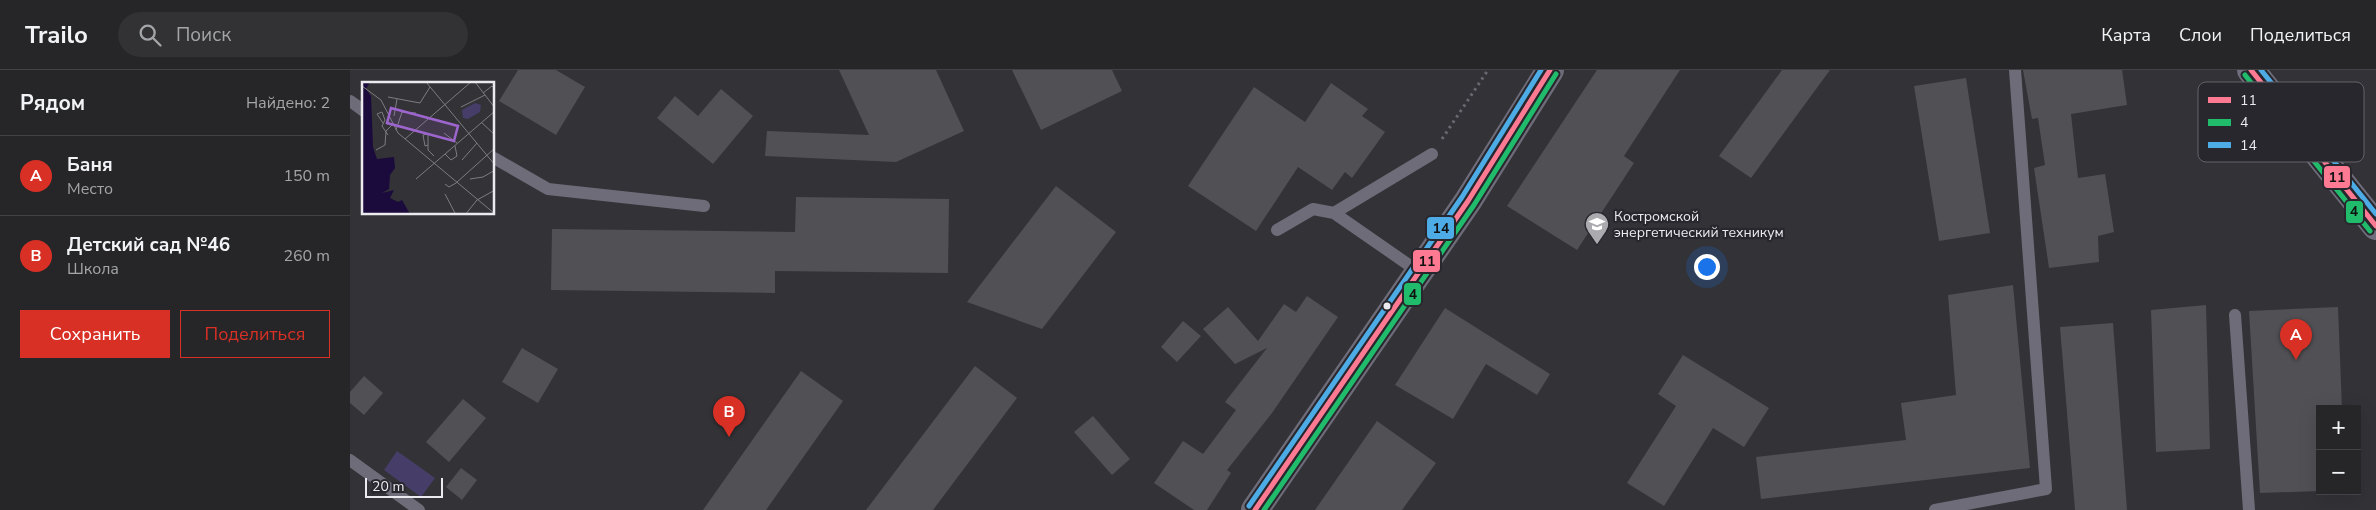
<!DOCTYPE html>
<html lang="ru">
<meta charset="utf-8">
<style>
:root{--surface:#262629;--page:#323235;--text:#f1f3f6;--muted:#a4a5a8;--line:#424346;--accent:#d93025}
body{margin:0;font-family:"Nunito Sans",sans-serif;background:var(--page);color:var(--text)}
.controls{position:absolute;right:15px;bottom:15px;display:grid;overflow:hidden;border-radius:0px;box-shadow:0 5px 20px #0002}
.controls button{width:45px;height:45px;display:grid;place-items:center;padding:0;border:0;border-bottom:1px solid var(--line);background:var(--surface);color:var(--text);font:25px sans-serif}
.scale{position:absolute;left:15px;bottom:12px;width:78px;box-sizing:border-box;padding-left:5px;border:2px solid #ebeaef;border-top:0;font-size:14px;line-height:18px;white-space:nowrap;color:#ebeaef;-webkit-text-stroke:4px #28272e;paint-order:stroke}
.you{position:absolute;left:1356px;top:196px;width:18px;height:18px;margin:-12px;border:4px solid #fff;border-radius:50%;background:#1a73e8;box-shadow:0 0 0 8px #1a73e833}
.badge{display:grid;place-items:center;width:32px;height:32px;border-radius:50%;background:var(--accent);color:#fff;font-size:16px;font-weight:700}
.pin{position:absolute;translate:-50% -41px;filter:drop-shadow(0 1px 2px #0008)}
.pin::after{content:'';position:absolute;top:26px;width:18px;height:15px;background:inherit;clip-path:polygon(0 0,100% 0,50% 100%)}
.list{margin:0;padding:0;list-style:none}
h2{display:flex;justify-content:space-between;align-items:center;height:65px;margin:0;padding:0 20px;font-size:21px}
h2 small{font-size:16px;font-weight:400;color:var(--muted)}
.list li{display:grid;grid-template-columns:32px 1fr auto;gap:15px;align-items:center;box-sizing:border-box;height:80px;padding:0 20px;border-top:1px solid var(--line)}
.list b{display:block;font-size:19px;white-space:nowrap}
.list p{margin:0;font-size:16px;white-space:nowrap;color:var(--muted)}
.list em{font-size:16px;font-style:normal;color:var(--muted)}
.actions{display:flex;gap:10px;padding:15px 20px}
.actions a{flex:1;padding:11px 0;border:1px solid var(--accent);border-radius:0px;text-align:center;font-size:18px;color:var(--accent)}
.actions .main{background:var(--accent);color:#fff}
.icon{flex:none;width:28px;height:28px;fill:none;stroke:currentColor;stroke-width:2;stroke-linecap:round;stroke-linejoin:round}
.map{position:relative;flex:none;width:2026px;height:440px;overflow:hidden}
header{display:flex;align-items:center;gap:30px;box-sizing:border-box;height:70px;padding:0 25px;background:var(--surface);border-bottom:1px solid var(--line)}
header strong{font-size:24px}
nav{display:flex;gap:28px;margin-inline-start:auto;font-size:18px}
.search{width:350px;height:45px;background:var(--page);display:flex;align-items:center;gap:12px;box-sizing:border-box;padding:0 18px;border-radius:28px;color:var(--muted);font-size:19px}
main{display:flex}
aside{flex:1;background:var(--surface)}
.map>svg:first-child{display:block}
.green{fill:#463e68}
.building{fill:#515054}
.lines{fill:none;stroke-linecap:round;stroke-linejoin:round}
.path{stroke:#6a6972;stroke-width:3;stroke-dasharray:2.5 4;stroke-linecap:butt}
.service{stroke:#6e6c79;stroke-width:12}
.tertiary{stroke:#6e6c79;stroke-width:28}
.secondary{stroke:#706e7d;stroke-width:28}
.bus-1-casing{stroke:#28272e;stroke-width:9}
.bus-2-casing{stroke:#28272e;stroke-width:9}
.bus-3-casing{stroke:#28272e;stroke-width:9}
.bus-1{stroke:#fe7a93;stroke-width:5}
.bus-2{stroke:#20bc6c;stroke-width:5}
.bus-3{stroke:#4dabe5;stroke-width:5}
.bus-dot{fill:#ebeaef;stroke:#28272e;stroke-width:2}
.labels{text-anchor:middle;stroke-width:4.5;stroke-linejoin:round;paint-order:stroke}
.poi-label{font-size:14px;fill:#ebeaef;stroke:#28272e;text-anchor:start}
.inset-road{fill:none;stroke:#7d7c81;stroke-width:1}
.view{fill:#9d65cd;fill-opacity:0.15;stroke:#9d65cd;stroke-width:2.5}
.inset-edge{fill:none;stroke:#ebeaef;stroke-width:2.5}
.key{fill:#28272e;stroke:#626268;stroke-width:1}
.key-label{font-size:14px;fill:#ebeaef}
.line-badge{stroke:#28272e;stroke-width:2}
.pale-badge-label{font-size:14px;text-anchor:middle;font-weight:bold;fill:#111}
</style>
<header>
<strong>Trailo</strong>
<div class="search"><svg class="icon" aria-label="search" viewBox="0 0 24 24"><circle cx="10" cy="10" r="6"/><path d="M15 15l6 6"/></svg>Поиск</div>
<nav><a>Карта</a><a>Слои</a><a>Поделиться</a></nav>
</header>
<main>
<aside>
<h2>Рядом<small>Найдено: 2</small></h2>
<ul class="list">
<li><span class="badge">A</span><div><b>Баня</b><p>Место</p></div><em>150 m</em></li>
<li><span class="badge">B</span><div><b>Детский сад №46</b><p>Школа</p></div><em>260 m</em></li>
</ul>
<div class="actions"><a class="main">Сохранить</a><a>Поделиться</a></div>
</aside>
<div class="map">
<svg width="2026" height="440" viewBox="0 0 2026 440">
<rect width="100%" height="100%" fill="#333237"/>
<path class="green" d="M 47,381 L 85,408 L 71,427 L 34,400 Z"/>
<path class="building" d="M 168,0 L 206,0 L 235,17 L 206,65 L 149,31 Z
M 489,0 L 586,0 L 614,61 L 546,92 L 415,86 L 417,61 L 519,65 Z
M 662,0 L 762,0 L 772,21 L 691,60 Z
M 1247,0 L 1330,0 L 1274,86 L 1284,93 L 1227,180 L 1157,136 Z
M 1432,0 L 1480,0 L 1401,108 L 1369,86 Z
M 1673,0 L 1772,0 L 1777,35 L 1721,44 L 1728,108 L 1755,104 L 1764,162 L 1748,166 L 1749,192 L 1699,198 L 1684,98 L 1695,95 L 1688,48 L 1682,49 Z
M 1616,8 L 1640,163 L 1589,171 L 1564,16 Z
M 981,13 L 1018,39 L 1012,46 L 1035,62 L 1002,108 L 995,102 L 982,120 L 948,97 L 906,161 L 838,116 L 904,17 L 955,52 Z
M 371,19 L 403,46 L 363,94 L 307,48 L 325,26 L 348,46 Z
M 706,116 L 766,162 L 692,259 L 617,232 Z
M 446,127 L 599,129 L 598,203 L 425,201 L 425,223 L 201,220 L 202,159 L 445,162 Z
M 1663,215 L 1680,398 L 1411,429 L 1406,387 L 1556,370 L 1551,333 L 1606,325 L 1598,225 Z
M 957,226 L 988,247 L 922,343 L 877,400 L 881,403 L 857,440 L 844,440 L 804,413 L 833,371 L 853,384 L 886,340 L 875,332 L 917,278 L 885,294 L 853,259 L 878,237 L 908,271 L 934,234 L 946,242 Z
M 1856,235 L 1860,379 L 1806,382 L 1801,240 Z
M 1988,237 L 1992,339 L 1970,339 L 1970,421 L 1910,423 L 1899,241 Z
M 1095,238 L 1200,304 L 1187,325 L 1136,294 L 1103,349 L 1045,315 Z
M 833,251 L 851,266 L 827,292 L 811,277 Z
M 1763,253 L 1777,440 L 1725,440 L 1710,257 Z
M 172,278 L 208,299 L 188,333 L 152,312 Z
M 1333,285 L 1419,338 L 1394,377 L 1363,358 L 1314,436 L 1277,413 L 1326,336 L 1308,324 Z
M 625,296 L 667,328 L 583,440 L 516,440 Z
M 451,301 L 493,331 L 416,440 L 353,440 Z
M 14,306 L 33,323 L 14,345 L 0,333 L 0,322 Z
M 113,329 L 136,348 L 99,392 L 76,372 Z
M 743,346 L 780,389 L 762,405 L 724,362 Z
M 1027,351 L 1086,393 L 1052,440 L 965,440 Z
M 111,398 L 127,410 L 112,430 L 96,417 Z"/>
<g class="lines">
<path class="path" d="M 1092,69 L 1138,0"/>
<path class="service" d="M 0,31 L 14,41
M 144,88 L 198,119 L 354,136
M 984,143 L 1069,202
M 927,160 L 963,139 L 984,143 L 1082,84
M 1885,245 L 1899,440
M 0,390 L 69,440
M 1585,440 L 1696,419 L 1665,0"/>
<path class="tertiary" d="M 905,440 L 1118,131 L 1200,0"/>
<path class="secondary" d="M 1901,0 L 2026,156"/>
<g class="bus-1-casing">
<path id="bus-1" d="M 1901,0 L 2026,156
M 905,440 L 1118,131 L 1200,0"/>
</g>
<g class="bus-2-casing">
<path id="bus-2" d="M 1895,5 L 2020,161
M 914,440 L 1124,135 L 1206,4"/>
</g>
<g class="bus-3-casing">
<path id="bus-3" d="M 1911,0 L 2026,144
M 899,436 L 1112,127 L 1191,0"/>
</g>
<use href="#bus-1" class="bus-1"/>
<use href="#bus-2" class="bus-2"/>
<use href="#bus-3" class="bus-3"/>
</g>
<defs>
<g id="university-pin" transform="scale(1.25)"><path d="M0 17L-7.5 6A9.5 9.5 0 1 1 7.5 6Z" fill="#abaaaf" stroke="#28272e"/><path d="M0-5L7-2L0 1L-7-2ZM-4 1L0 2.5L4 1V4Q0 6-4 4Z" fill="#fff"/></g>
</defs>
<g fill-rule="evenodd">
<use href="#university-pin" x="1247" y="154"/>
</g>
<circle class="bus-dot" cx="1037" cy="236" r="4.5"/>
<g class="labels">
<g class="poi-label">
<text x="1264" y="151">Костромской<tspan x="1264" dy="16">энергетический техникум</tspan></text>
</g>
</g>
<g transform="translate(12 12)">
<rect width="132" height="132" fill="#333237"/>
<path d="M 113,21 L 119,23 L 118,30 L 106,37 L 101,36 L 100,28 Z" fill="#463e68"/>
<path d="M 0,0 L 8,0 L 4,7 L 9,14 L 11,65 L 15,77 L 32,75 L 33,86 L 28,93 L 27,107 L 20,111 L 32,108 L 28,116 L 36,120 L 40,118 L 48,132 L 0,132 Z" fill="#1b0a3c"/>
<path class="inset-road" d="M 64,0 L 133,83M 113,0 L 133,26M 0,4 L 19,18 L 36,51 L 133,132M 121,11 L 130,4 L 133,7M 26,15 L 58,21 L 68,5M 99,25 L 123,13M 32,34 L 35,17M 119,40 L 133,53M 21,41 L 15,32 L 20,30 L 23,38 L 20,44 L 26,53M 34,48 L 40,30 L 54,31M 82,51 L 95,61M 43,57 L 109,0M 66,63 L 63,64 L 61,53 L 66,52 L 66,68 L 72,74M 14,68 L 23,63 L 24,49 L 30,43M 83,72 L 89,78 L 95,74 L 93,64M 100,78 L 115,61M 54,97 L 133,29M 108,97 L 121,95 L 133,88M 83,102 L 87,105 L 94,101 L 133,66M 83,112 L 94,133M 103,133 L 115,118 L 133,108"/>
<path class="view" d="M 29,26 L 96,44 L 92,59 L 25,41 Z"/>
<rect width="132" height="132" class="inset-edge"/>
</g>
<rect x="1848" y="12" width="166" height="80" rx="8" class="key"/>
<rect x="1858" y="27" width="23" height="6" fill="#fe7a93"/>
<rect x="1858" y="49" width="23" height="7" fill="#20bc6c"/>
<rect x="1858" y="72" width="23" height="6" fill="#4dabe5"/>
<g class="key-label">
<text x="1890" y="35">11</text>
<text x="1890" y="57">4</text>
<text x="1890" y="80">14</text>
</g>
<g class="line-badge">
<rect x="1973" y="95" width="28" height="24" rx="5" fill="#fe7a93"/>
<rect x="1995" y="130" width="19" height="24" rx="5" fill="#20bc6c"/>
<rect x="1076" y="146" width="29" height="24" rx="5" fill="#4dabe5"/>
<rect x="1062" y="179" width="29" height="24" rx="5" fill="#fe7a93"/>
<rect x="1053" y="212" width="19" height="24" rx="5" fill="#20bc6c"/>
</g>
<g class="pale-badge-label">
<text x="1987" y="112">11</text>
<text x="2004" y="146">4</text>
<text x="1091" y="163">14</text>
<text x="1077" y="196">11</text>
<text x="1063" y="229">4</text>
</g>
</svg>
<div class="controls">
<button>+</button>
<button>−</button>
</div>
<div class="scale">20 m</div>
<div class="you"></div>
<div class="pin badge" style="left:1946px;top:290px">A</div>
<div class="pin badge" style="left:379px;top:367px">B</div>
</div>
</main>
